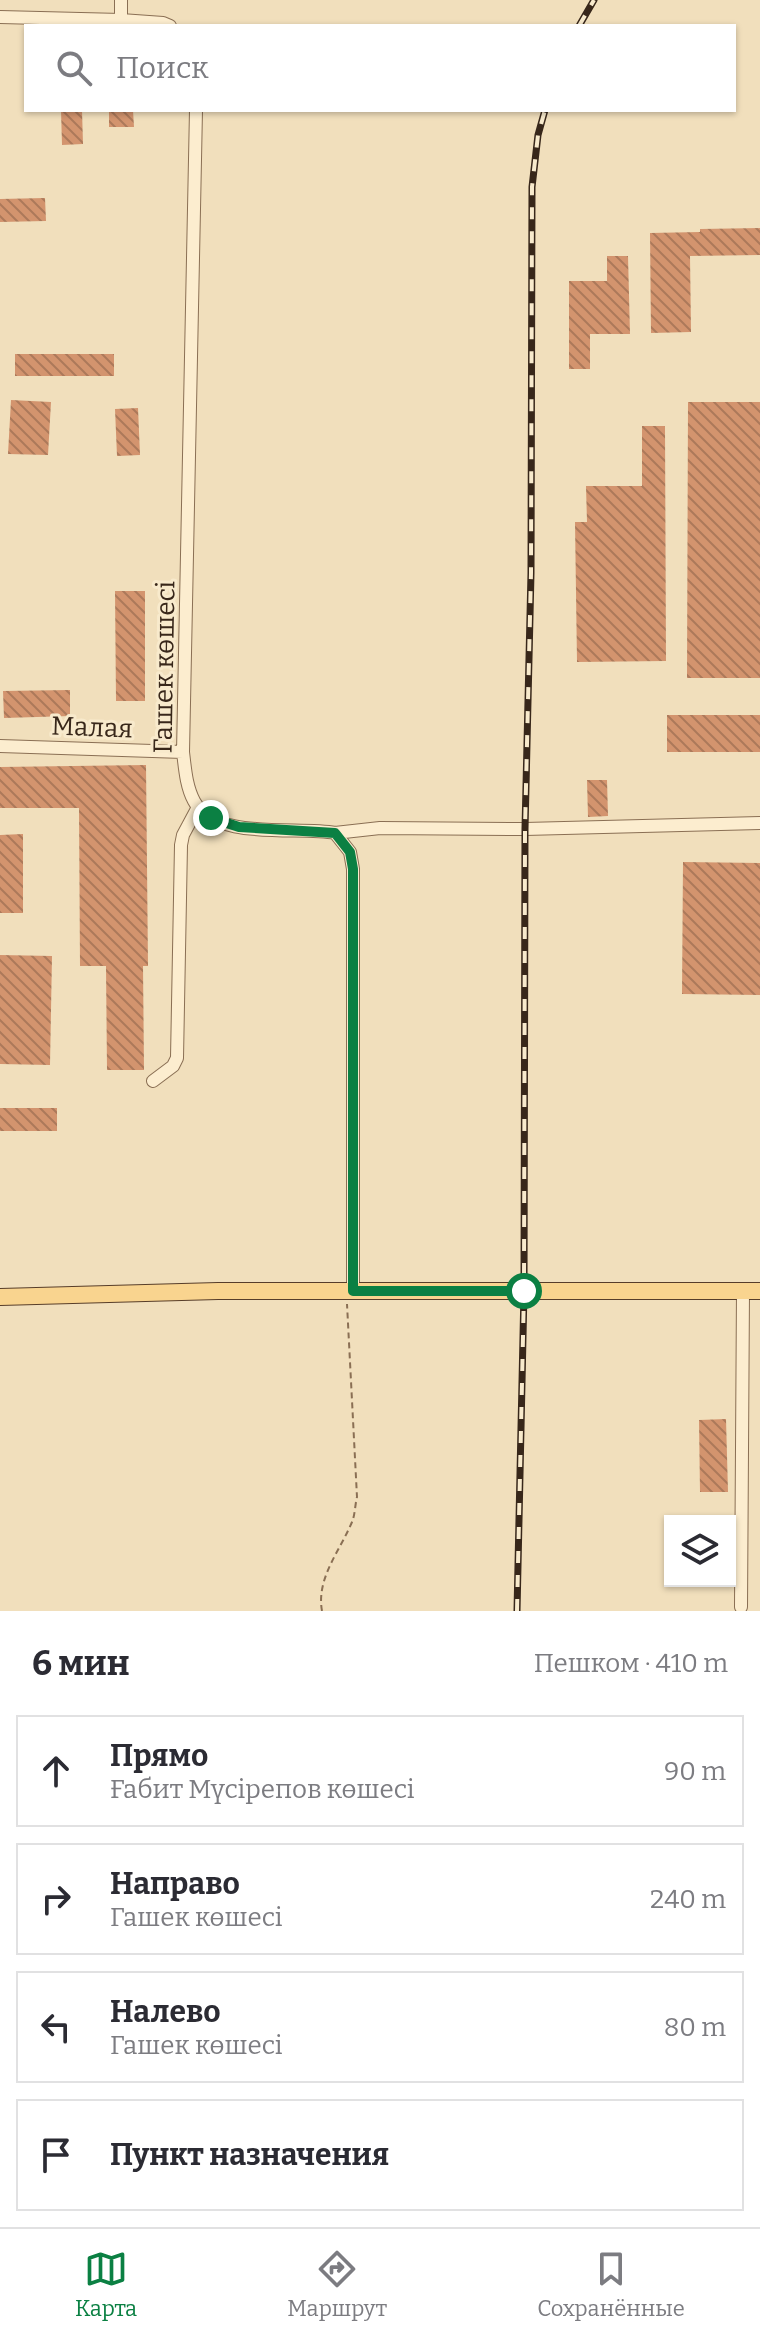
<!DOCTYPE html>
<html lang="ru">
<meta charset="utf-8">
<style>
:root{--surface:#fff;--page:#f2f2f3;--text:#2b2b33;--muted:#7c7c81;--line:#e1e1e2;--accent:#0b8043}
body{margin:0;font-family:Bitter,serif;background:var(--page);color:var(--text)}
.controls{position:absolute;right:24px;bottom:24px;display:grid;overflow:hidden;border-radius:0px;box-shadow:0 2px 6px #0004}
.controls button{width:72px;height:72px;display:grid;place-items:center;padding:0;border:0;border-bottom:2px solid var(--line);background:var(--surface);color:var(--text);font:40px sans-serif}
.stop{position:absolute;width:24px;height:24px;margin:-18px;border:6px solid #0b8043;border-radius:50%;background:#fff}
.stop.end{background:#0b8043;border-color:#fff;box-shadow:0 2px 8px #0008}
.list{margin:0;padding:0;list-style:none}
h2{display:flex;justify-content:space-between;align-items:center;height:104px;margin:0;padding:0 32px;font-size:34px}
h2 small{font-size:26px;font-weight:400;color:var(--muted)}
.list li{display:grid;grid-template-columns:52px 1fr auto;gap:24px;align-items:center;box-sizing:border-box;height:112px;margin:0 16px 16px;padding:0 16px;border:2px solid var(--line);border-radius:0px}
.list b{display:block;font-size:30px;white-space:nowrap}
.list p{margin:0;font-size:26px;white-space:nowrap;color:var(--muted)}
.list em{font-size:26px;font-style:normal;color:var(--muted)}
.icon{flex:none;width:44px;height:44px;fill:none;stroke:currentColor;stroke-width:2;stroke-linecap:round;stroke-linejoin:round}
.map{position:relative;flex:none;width:760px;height:1611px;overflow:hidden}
.search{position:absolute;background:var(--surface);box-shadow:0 2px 6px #0004;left:24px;right:24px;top:24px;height:88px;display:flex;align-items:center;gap:20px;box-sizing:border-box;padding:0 28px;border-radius:0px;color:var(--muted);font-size:30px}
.sheet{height:616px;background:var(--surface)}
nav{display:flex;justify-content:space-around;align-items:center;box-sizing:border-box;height:112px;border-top:2px solid var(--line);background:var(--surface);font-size:22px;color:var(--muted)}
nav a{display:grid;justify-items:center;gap:4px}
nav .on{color:var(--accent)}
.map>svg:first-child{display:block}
.building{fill:url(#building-back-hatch)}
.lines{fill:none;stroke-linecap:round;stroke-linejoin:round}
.minor-casing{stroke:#8a6f54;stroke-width:14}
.major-casing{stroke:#573d29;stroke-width:18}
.path{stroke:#8a6f54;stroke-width:2;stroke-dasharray:6 4;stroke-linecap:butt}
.minor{stroke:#fcedcf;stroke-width:12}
.major{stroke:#f9d48f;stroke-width:16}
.rail-casing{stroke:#38271a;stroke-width:7}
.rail{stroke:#f8eacc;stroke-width:4;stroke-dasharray:12;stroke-linecap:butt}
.route{stroke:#0b8043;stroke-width:10}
.labels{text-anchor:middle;stroke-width:6;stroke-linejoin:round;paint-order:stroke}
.street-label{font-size:26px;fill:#38271a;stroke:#f8eacc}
</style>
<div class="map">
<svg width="760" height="1611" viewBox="0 0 760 1611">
<defs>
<pattern id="building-back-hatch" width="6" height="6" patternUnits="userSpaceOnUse" patternTransform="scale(2)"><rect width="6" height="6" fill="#d3946e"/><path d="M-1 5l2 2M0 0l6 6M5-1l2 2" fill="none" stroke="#ac795a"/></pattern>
</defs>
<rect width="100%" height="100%" fill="#f1dfbc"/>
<path class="building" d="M 61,110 L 82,110 L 83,144 L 62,145 Z
M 109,110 L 133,110 L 134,127 L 109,127 Z
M 45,198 L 46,221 L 0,222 L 0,199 Z
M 760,228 L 760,255 L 690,256 L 691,332 L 651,333 L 650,233 L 700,232 L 700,229 Z
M 607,256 L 628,256 L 630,334 L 590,334 L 590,369 L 569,369 L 569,281 L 607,281 Z
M 15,354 L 114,354 L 114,376 L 15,376 Z
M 11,400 L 51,402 L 48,455 L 8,454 Z
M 688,402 L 760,402 L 760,678 L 687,678 Z
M 138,408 L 140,455 L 117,456 L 115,409 Z
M 642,426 L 665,426 L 666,661 L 577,662 L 575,522 L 587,522 L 586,486 L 642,486 Z
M 115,591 L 145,591 L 145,701 L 116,701 Z
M 70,690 L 70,716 L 4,718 L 3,691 Z
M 667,715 L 760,715 L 760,752 L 667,752 Z
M 146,765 L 148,966 L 143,966 L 144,1070 L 107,1070 L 106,966 L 80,966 L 79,808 L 0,808 L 0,767 Z
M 587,780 L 607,780 L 608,816 L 588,817 Z
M 23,834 L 23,913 L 0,913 L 0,835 Z
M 683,862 L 760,863 L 760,995 L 682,994 Z
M 0,955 L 52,956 L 50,1065 L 0,1064 Z
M 0,1108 L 57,1108 L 57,1131 L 0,1131 Z
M 726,1419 L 728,1492 L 700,1492 L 699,1420 Z"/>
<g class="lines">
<g class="minor-casing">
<path id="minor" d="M 0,17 L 121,20 L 163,23 L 170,26
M 121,20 L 121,0
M 196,110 L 183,752 C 185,768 186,786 194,801 C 215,841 297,826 335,833 L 350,852 L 353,869 L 353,1291
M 0,746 L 183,752
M 335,833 L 380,828 L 525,829 L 760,823
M 153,1081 L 173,1066 L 177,1058 L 181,845 L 183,835 L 198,807
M 741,1607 L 743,1291"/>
</g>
<g class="major-casing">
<path id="major" d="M 0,1297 L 218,1291 L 760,1291"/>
</g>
<path class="path" d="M 322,1611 C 316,1578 340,1551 352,1522 C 355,1515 355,1505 357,1497 L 347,1304"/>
<use href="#minor" class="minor"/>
<use href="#major" class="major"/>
<g class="rail-casing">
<path id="rail" d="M 579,26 L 594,0
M 517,1611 L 524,1291 L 525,829 L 531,573 L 532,187 L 538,135 L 545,110"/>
</g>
<use href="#rail" class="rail"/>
</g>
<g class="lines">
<path class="route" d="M 211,818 L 239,827 L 335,833 L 350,852 L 353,869 L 353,1291 L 524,1291"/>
</g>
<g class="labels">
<g class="street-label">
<text transform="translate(164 667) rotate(-89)" y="9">Гашек көшесі</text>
<text transform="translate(92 727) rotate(2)" y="9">Малая</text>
</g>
</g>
</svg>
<div class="controls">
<button><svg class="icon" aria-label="layers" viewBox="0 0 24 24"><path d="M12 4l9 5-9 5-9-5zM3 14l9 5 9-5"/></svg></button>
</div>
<div class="stop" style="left:524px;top:1291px"></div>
<div class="stop end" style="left:211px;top:818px"></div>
<div class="search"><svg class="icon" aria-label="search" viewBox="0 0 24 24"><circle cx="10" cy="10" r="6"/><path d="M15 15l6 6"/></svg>Поиск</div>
</div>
<section class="sheet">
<h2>6 мин<small>Пешком · 410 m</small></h2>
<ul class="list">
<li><svg class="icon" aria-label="ahead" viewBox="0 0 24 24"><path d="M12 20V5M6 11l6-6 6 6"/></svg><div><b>Прямо</b><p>Ғабит Мүсірепов көшесі</p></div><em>90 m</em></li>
<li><svg class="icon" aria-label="right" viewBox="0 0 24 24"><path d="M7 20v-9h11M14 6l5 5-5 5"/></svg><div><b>Направо</b><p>Гашек көшесі</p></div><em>240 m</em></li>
<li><svg class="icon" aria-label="left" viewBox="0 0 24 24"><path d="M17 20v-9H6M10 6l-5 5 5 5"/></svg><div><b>Налево</b><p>Гашек көшесі</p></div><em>80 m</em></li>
<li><svg class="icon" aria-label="arrive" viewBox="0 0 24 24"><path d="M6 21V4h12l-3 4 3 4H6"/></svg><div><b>Пункт назначения</b></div></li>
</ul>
</section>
<nav>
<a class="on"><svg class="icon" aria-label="map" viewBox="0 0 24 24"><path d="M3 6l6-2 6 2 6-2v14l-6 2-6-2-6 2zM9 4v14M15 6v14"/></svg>Карта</a>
<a><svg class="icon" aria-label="directions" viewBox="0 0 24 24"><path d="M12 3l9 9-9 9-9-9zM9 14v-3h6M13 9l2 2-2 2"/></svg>Маршрут</a>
<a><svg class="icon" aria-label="saved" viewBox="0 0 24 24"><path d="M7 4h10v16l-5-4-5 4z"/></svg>Сохранённые</a>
</nav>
